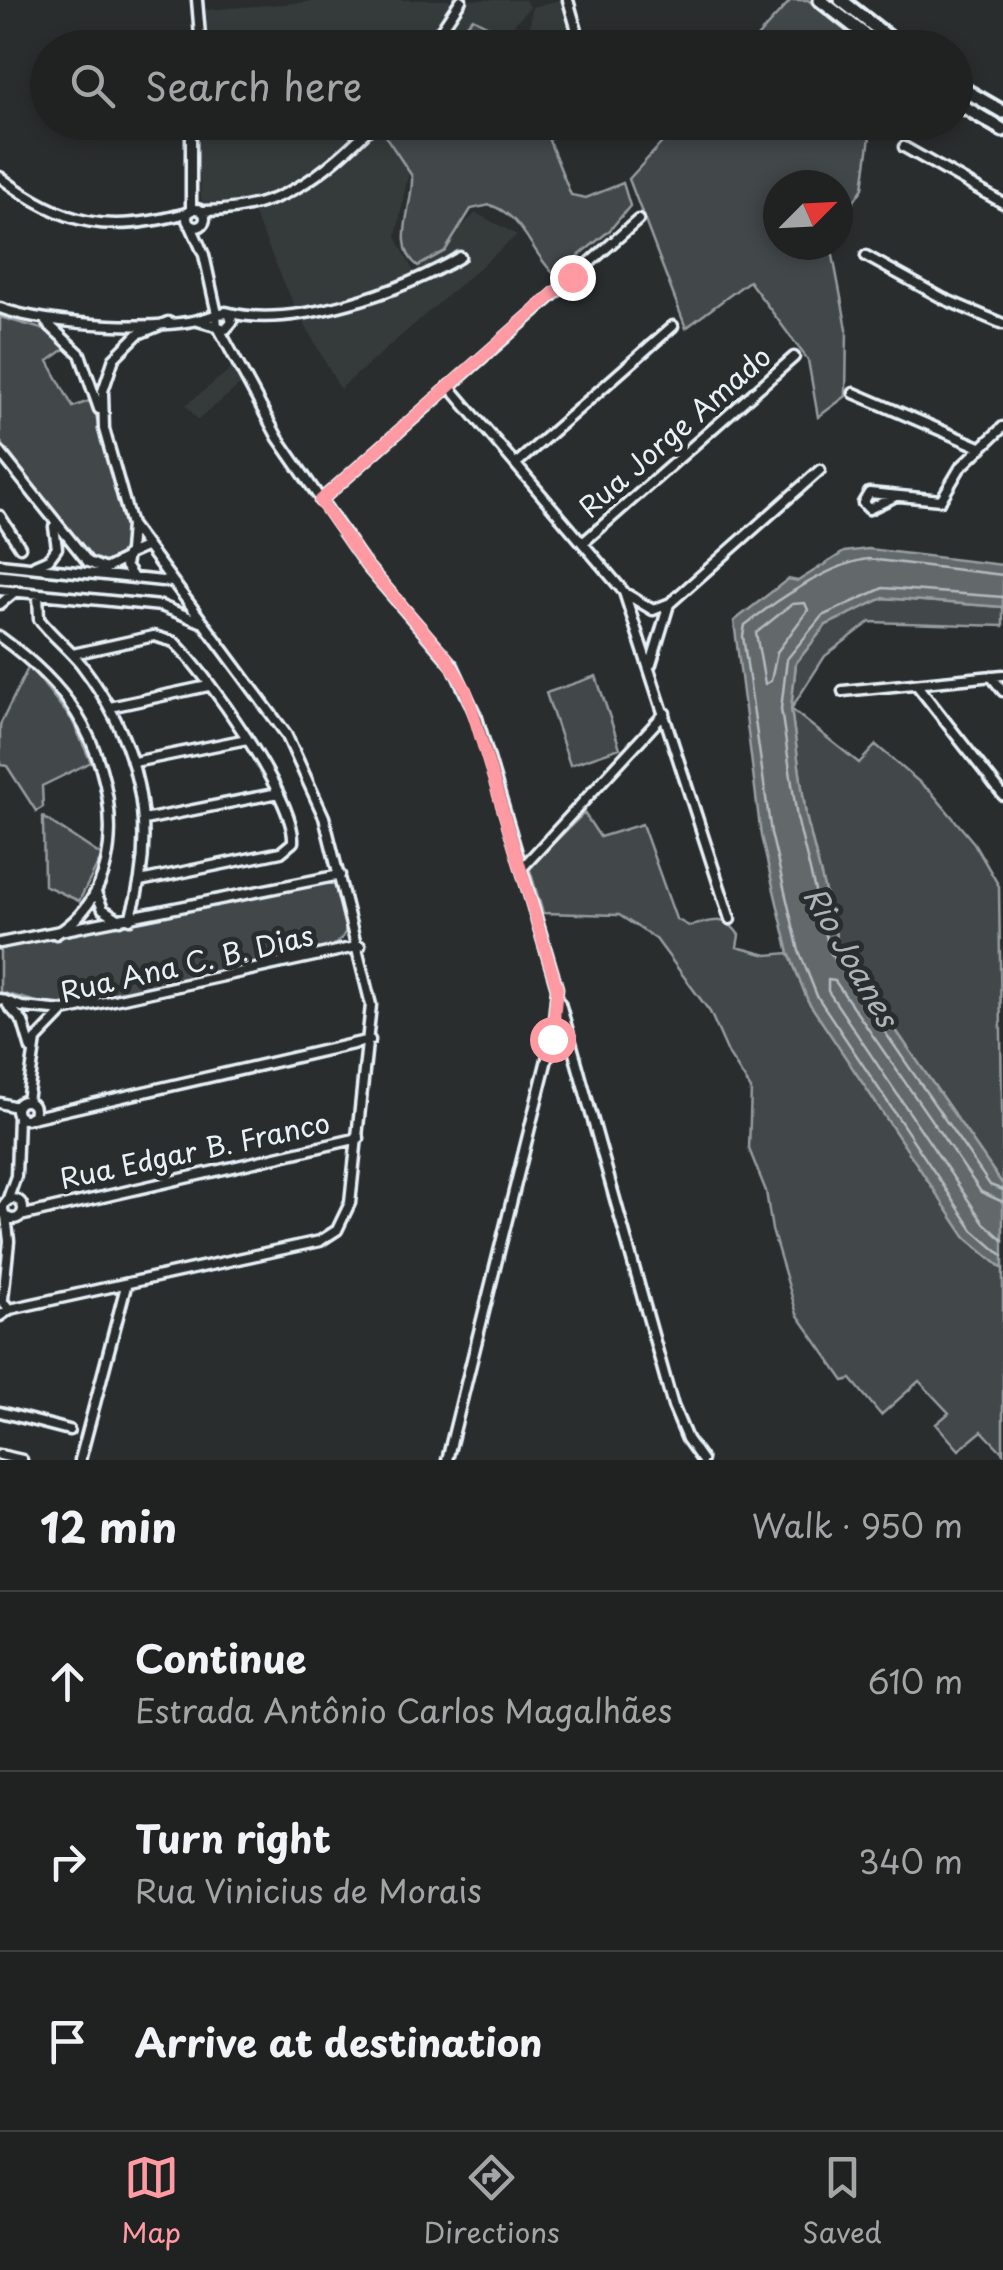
<!DOCTYPE html>
<meta charset="utf-8">
<style>
:root{--surface:#202222;--page:#282a2a;--text:#f1f3f6;--muted:#a2a4a5;--line:#3d3f40;--accent:#ff9aa2}
body{margin:0;font-family:"Playpen Sans",sans-serif;background:var(--page);color:var(--text)}
.compass{position:absolute;left:763px;top:170px;width:90px;height:90px;border-radius:50%;background:var(--surface);box-shadow:0 5px 15px #0003;rotate:66deg}
.stop{position:absolute;width:30px;height:30px;margin:-22px;border:8px solid #ff9aa2;border-radius:50%;background:#fff}
.stop.end{background:#ff9aa2;border-color:#fff;box-shadow:0 2px 10px #0008}
.list{margin:0;padding:0;list-style:none}
h2{display:flex;justify-content:space-between;align-items:center;height:130px;margin:0;padding:0 40px;font-size:42px}
h2 small{font-size:32px;font-weight:400;color:var(--muted)}
.list li{display:grid;grid-template-columns:65px 1fr auto;gap:30px;align-items:center;box-sizing:border-box;height:180px;padding:0 40px;border-top:2px solid var(--line)}
.list b{display:block;font-size:38px;white-space:nowrap}
.list p{margin:0;font-size:32px;white-space:nowrap;color:var(--muted)}
.list em{font-size:32px;font-style:normal;color:var(--muted)}
.icon{flex:none;width:55px;height:55px;fill:none;stroke:currentColor;stroke-width:2;stroke-linecap:round;stroke-linejoin:round}
.map{position:relative;flex:none;width:1003px;height:1460px;overflow:hidden}
.search{position:absolute;background:var(--surface);box-shadow:0 5px 15px #0003;left:30px;right:30px;top:30px;height:110px;display:flex;align-items:center;gap:25px;box-sizing:border-box;padding:0 35px;border-radius:55px;color:var(--muted);font-size:38px}
.sheet{height:670px;background:var(--surface)}
nav{display:flex;justify-content:space-around;align-items:center;box-sizing:border-box;height:140px;border-top:2px solid var(--line);background:var(--surface);font-size:28px;color:var(--muted)}
nav a{display:grid;justify-items:center;gap:5px}
nav .on{color:var(--accent)}
.map>svg:first-child{display:block}
.built{fill:#363a3b}
.green{fill:#424648;stroke:#959ca0;stroke-width:2.5}
.water{fill:#63686b;stroke:#989fa3;stroke-width:2.5}
.lines{fill:none;stroke-linecap:round;stroke-linejoin:round}
.shore{stroke:#b3bac0;stroke-width:2.5}
.minor-casing{stroke:#e8f1f8;stroke-width:15}
.highway-casing{stroke:#e8f1f8;stroke-width:19}
.minor{stroke:#2a2d2e;stroke-width:8}
.highway{stroke:#2a2d2e;stroke-width:11}
.route{stroke:#ff9aa2;stroke-width:12}
.labels{text-anchor:middle;stroke-width:10;stroke-linejoin:round;paint-order:stroke}
.street-label{font-size:28px;fill:#e8f1f8;stroke:#2a2d2e}
.water-label{font-size:30px;font-style:italic;fill:#acb3b9;stroke:#2a2d2e}
</style>
<div class="map">
<svg width="1003" height="1460" viewBox="0 0 1003 1460">
<rect width="100%" height="100%" fill="#2a2d2e"/>
<filter id="ink" filterUnits="userSpaceOnUse"><feTurbulence type="fractalNoise" baseFrequency=".01" numOctaves="2"/><feDisplacementMap in="SourceGraphic" scale="20" xChannelSelector="R" yChannelSelector="G"/><feConvolveMatrix kernelMatrix="1 2 1 2 8 2 1 2 1" color-interpolation-filters="sRGB"/></filter>
<g filter="url(#ink)">
<path class="built" d="M 335,0 L 525,0 L 530,7 L 492,48 L 206,47 L 205,10 Z
M 561,0 L 575,37 L 528,48 L 532,7 Z
M 195,123 L 434,123 L 407,179 L 396,237 L 414,272 L 476,213 L 517,235 L 340,389 L 294,305 L 249,203 L 202,205 Z
M 233,367 L 241,384 L 198,420 L 186,405 Z"/>
<path class="green" d="M 791,0 L 808,0 L 865,47 L 748,47 Z
M 473,18 L 500,32 L 515,27 L 523,47 L 443,47 Z
M 860,122 L 871,129 L 863,188 L 838,224 L 838,185 L 778,185 L 778,245 L 831,245 L 847,329 L 846,396 L 818,417 L 808,360 L 749,281 L 686,328 L 629,179 L 680,123 Z
M 397,123 L 418,123 L 433,135 L 441,123 L 542,123 L 571,195 L 586,198 L 623,183 L 630,206 L 609,231 L 559,272 L 552,272 C 529,248 523,216 490,205 L 471,209 L 445,251 L 418,266 C 391,246 414,205 412,176 L 386,137 Z
M 0,317 L 45,330 L 69,346 L 48,361 L 73,407 L 92,400 L 128,539 L 119,558 L 105,565 L 90,560 L 0,441 Z
M 883,598 L 1003,607 L 1003,626 L 870,622 L 825,656 L 791,709 L 859,763 L 876,745 L 932,793 L 974,843 L 999,886 L 1003,1185 L 839,948 L 806,816 L 791,709 L 796,663 L 826,625 Z
M 29,666 L 72,720 L 91,762 L 42,786 L 43,807 L 36,811 L 7,766 L 0,765 L 0,725 Z
M 596,676 L 620,748 L 570,765 L 546,693 Z
M 584,813 L 600,837 L 642,824 L 676,919 L 689,926 C 713,922 724,913 739,935 L 737,947 L 767,955 L 789,953 L 808,1001 L 966,1238 L 1003,1269 L 1003,1453 L 982,1431 L 959,1450 L 936,1424 L 949,1413 L 919,1381 L 881,1415 L 851,1379 L 844,1381 L 797,1314 L 772,1230 L 766,1191 L 749,1149 L 751,1089 L 729,1055 L 710,1012 L 656,939 L 619,915 L 543,913 L 529,867 Z
M 43,817 L 102,856 L 79,901 L 44,885 Z
M 326,882 L 338,887 C 346,911 357,934 329,948 L 52,1006 L 0,992 L 0,946 Z"/>
<path class="water" d="M 868,549 L 1003,565 L 1003,607 L 883,598 L 826,625 L 796,663 L 791,709 L 806,816 L 839,948 L 1003,1185 L 1003,1269 L 966,1238 L 808,1001 L 789,953 L 761,836 L 734,621 L 788,579 L 798,581 L 844,552 Z"/>
<g class="lines">
<path class="shore" d="M 1003,575 L 868,559 C 832,563 774,602 745,625 L 743,636 L 771,833 L 799,951 L 817,996 L 973,1230 L 1003,1256
M 1003,597 L 883,588 L 822,616 L 787,659 L 781,709 L 797,818 L 830,952 L 990,1185 L 1003,1190
M 805,603 L 808,610 L 777,652 L 771,681 L 765,684 L 756,633 L 792,604 Z
M 1003,1202 L 981,1192 L 835,981 L 828,980 L 828,991 L 983,1222 L 1003,1240"/>
<g class="minor-casing">
<path id="minor" d="M 197,0 L 201,48
M 568,0 L 582,48
M 429,48 L 461,0
M 904,147 L 1003,203
M 0,177 C 64,226 110,235 190,212
M187 218a9 9 0 1 1 18 0a9 9 0 1 1-18 0Z
M 191,211 L 191,122
M 201,211 C 280,212 322,176 376,122
M 191,226 L 204,255 L 217,314
M 866,256 L 944,299 L 1003,324
M 0,308 C 44,325 175,334 216,314
M 226,312 C 292,330 404,291 460,257
M 198,321 L 226,329 L 232,322 L 229,313 L 216,314 L 217,327
M 46,322 L 80,354 L 99,409
M 218,327 L 278,438 L 366,565 L 453,666 L 477,718 L 557,988 L 552,1039 L 447,1460
M 449,386 L 624,592 L 730,919
M 854,393 L 982,448
M 0,452 L 88,562 L 105,569 L 125,559
M 517,463 L 673,326
M 894,497 L 869,509 L 863,503 L 869,493 L 941,500 L 960,468 L 1003,427
M 320,501 L 638,220
M 0,516 L 20,547
M 585,541 L 794,357
M 129,552 L 131,525
M 0,564 L 172,582
M 35,565 L 49,559 L 57,548 L 54,527
M 132,576 L 125,566 L 127,555 L 145,547
M 0,590 L 161,606 L 201,622
M 38,594 L 39,619 C 51,635 68,648 81,664 C 138,739 160,827 130,919
M 628,595 L 653,610 L 668,604
M 0,604 L 16,591
M 0,637 C 29,658 57,683 76,713 C 117,778 132,888 56,934
M 73,654 L 154,636 L 174,642 C 206,672 296,800 293,842 L 281,852 L 140,881
M 651,664 L 669,604 L 820,470
M 991,676 L 1003,691
M 916,684 L 1003,795
M 843,691 L 1003,675
M 110,707 L 208,686
M 134,762 L 247,739
M 144,820 L 278,793
M 523,867 L 665,713
M 97,895 L 103,909 L 120,920
M 0,943 L 340,875
M 0,999 L 22,1007 L 64,1011
M 560,1003 L 673,1406 L 687,1439 L 702,1460
M 8,1005 L 23,1022 L 31,1049
M16 1110a9 9 0 1 1 18 0a9 9 0 1 1-18 0Z
M 27,1101 L 36,1040 L 64,1011 L 360,946
M 0,1103 L 16,1107
M 31,1118 L 370,1040
M3 1209a10 10 0 1 1 20 0a10 10 0 1 1-20 0Z
M 7,1201 L 16,1176 L 18,1116
M 20,1216 L 359,1138
M 3,1299 L 9,1241 L 6,1216
M 10,1309 L 320,1241 L 337,1230 L 350,1203 L 371,1005 L 324,817 L 286,734 L 131,525 L 104,429 L 103,391 L 114,358 L 138,334 L 168,322
M 0,1316 L 10,1309 L 0,1299
M 0,1412 L 69,1430
M 0,1455 L 22,1460
M 80,1460 L 126,1286"/>
</g>
<g class="highway-casing">
<path id="highway" d="M 820,0 L 882,48
M 841,0 L 902,48
M 956,85 L 1003,112
M 956,102 L 1003,130"/>
</g>
<use href="#minor" class="minor"/>
<use href="#highway" class="highway"/>
</g>
</g>
<g class="lines" filter="url(#ink)">
<path class="route" d="M 552,1039 L 557,988 L 466,690 L 446,657 L 366,565 L 320,501 L 572,277"/>
</g>
<g class="labels">
<g class="street-label">
<text transform="translate(675 432) rotate(-41)" y="10">Rua Jorge Amado</text>
<text transform="translate(187 964) rotate(-13)" y="10">Rua Ana C. B. Dias</text>
<text transform="translate(195 1151) rotate(-12)" y="10">Rua Edgar B. Franco</text>
</g>
<g class="water-label">
<text transform="translate(850 957) rotate(60)" y="10">Rio Joanes</text>
</g>
</g>
</svg>
<svg class="compass" viewBox="-18 -18 36 36"><path d="M0-13l5 13h-10z" fill="#e53935"/><path d="M0 13l5-13h-10z" fill="#a2a4a5"/></svg>
<div class="stop" style="left:552px;top:1039px"></div>
<div class="stop end" style="left:572px;top:277px"></div>
<div class="search"><svg class="icon" aria-label="search" viewBox="0 0 24 24"><circle cx="10" cy="10" r="6"/><path d="M15 15l6 6"/></svg>Search here</div>
</div>
<section class="sheet">
<h2>12 min<small>Walk · 950 m</small></h2>
<ul class="list">
<li><svg class="icon" aria-label="ahead" viewBox="0 0 24 24"><path d="M12 20V5M6 11l6-6 6 6"/></svg><div><b>Continue</b><p>Estrada Antônio Carlos Magalhães</p></div><em>610 m</em></li>
<li><svg class="icon" aria-label="right" viewBox="0 0 24 24"><path d="M7 20v-9h11M14 6l5 5-5 5"/></svg><div><b>Turn right</b><p>Rua Vinicius de Morais</p></div><em>340 m</em></li>
<li><svg class="icon" aria-label="arrive" viewBox="0 0 24 24"><path d="M6 21V4h12l-3 4 3 4H6"/></svg><div><b>Arrive at destination</b></div></li>
</ul>
</section>
<nav>
<a class="on"><svg class="icon" aria-label="map" viewBox="0 0 24 24"><path d="M3 6l6-2 6 2 6-2v14l-6 2-6-2-6 2zM9 4v14M15 6v14"/></svg>Map</a>
<a><svg class="icon" aria-label="directions" viewBox="0 0 24 24"><path d="M12 3l9 9-9 9-9-9zM9 14v-3h6M13 9l2 2-2 2"/></svg>Directions</a>
<a><svg class="icon" aria-label="saved" viewBox="0 0 24 24"><path d="M7 4h10v16l-5-4-5 4z"/></svg>Saved</a>
</nav>
